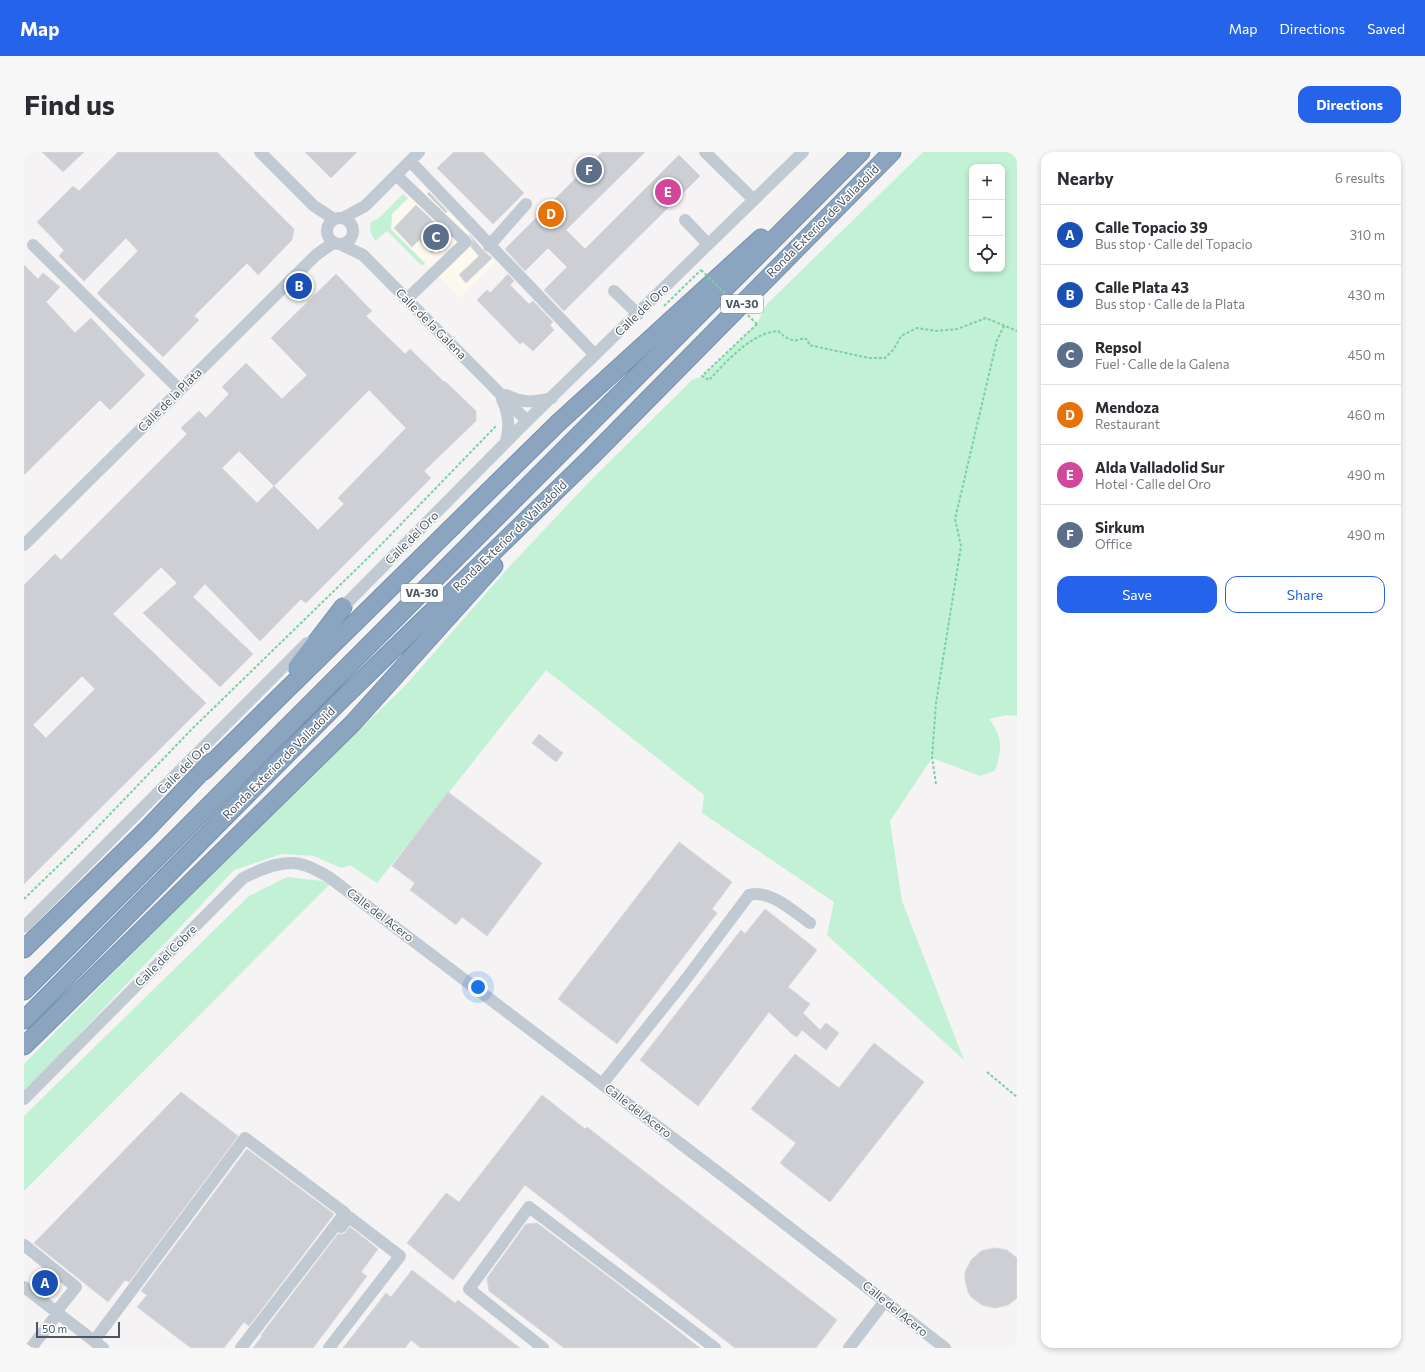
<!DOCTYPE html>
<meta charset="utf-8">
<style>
:root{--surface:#fff;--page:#f7f7f7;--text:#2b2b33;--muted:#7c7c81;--line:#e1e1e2;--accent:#2563eb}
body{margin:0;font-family:Commissioner,sans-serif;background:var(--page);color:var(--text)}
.controls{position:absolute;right:12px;top:12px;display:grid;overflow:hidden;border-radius:8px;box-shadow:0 2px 6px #0003}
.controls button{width:36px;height:36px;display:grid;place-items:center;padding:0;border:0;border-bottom:1px solid var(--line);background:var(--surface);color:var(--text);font:20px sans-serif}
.scale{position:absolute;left:12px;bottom:10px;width:84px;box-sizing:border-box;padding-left:4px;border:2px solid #4a5661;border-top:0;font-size:11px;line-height:14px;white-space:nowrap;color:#4a5661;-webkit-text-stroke:3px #fff;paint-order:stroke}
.you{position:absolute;left:454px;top:835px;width:14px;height:14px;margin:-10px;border:3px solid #fff;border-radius:50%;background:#1a73e8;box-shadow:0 0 0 6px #1a73e833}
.badge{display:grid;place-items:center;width:26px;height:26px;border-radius:50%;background:var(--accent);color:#fff;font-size:13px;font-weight:700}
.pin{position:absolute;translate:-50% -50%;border:2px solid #fff;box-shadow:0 1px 4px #0006}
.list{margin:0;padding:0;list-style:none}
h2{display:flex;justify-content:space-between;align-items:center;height:52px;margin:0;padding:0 16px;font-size:17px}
h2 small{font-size:13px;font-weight:400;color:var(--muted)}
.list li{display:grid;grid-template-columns:26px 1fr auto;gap:12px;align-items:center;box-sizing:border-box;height:60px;padding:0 16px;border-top:1px solid var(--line)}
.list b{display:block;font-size:15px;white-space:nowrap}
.list p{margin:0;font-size:13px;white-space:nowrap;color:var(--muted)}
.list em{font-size:13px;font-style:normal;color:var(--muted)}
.actions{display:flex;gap:8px;padding:12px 16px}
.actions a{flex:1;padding:9px 0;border:1px solid var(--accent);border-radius:12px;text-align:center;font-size:14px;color:var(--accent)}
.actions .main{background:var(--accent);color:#fff}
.icon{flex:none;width:22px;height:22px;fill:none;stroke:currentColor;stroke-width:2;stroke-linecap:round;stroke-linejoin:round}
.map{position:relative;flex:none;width:993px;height:1196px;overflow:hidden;border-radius:12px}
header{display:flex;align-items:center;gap:24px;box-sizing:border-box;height:56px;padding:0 20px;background:var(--accent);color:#fff}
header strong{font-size:19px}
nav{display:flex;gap:22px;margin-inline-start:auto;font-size:14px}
.intro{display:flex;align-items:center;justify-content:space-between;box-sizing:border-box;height:96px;padding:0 24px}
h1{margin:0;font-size:28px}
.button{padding:10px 18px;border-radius:12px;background:var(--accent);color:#fff;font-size:14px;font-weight:700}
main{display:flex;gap:24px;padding:0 24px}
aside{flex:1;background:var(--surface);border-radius:12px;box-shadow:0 2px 6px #0003}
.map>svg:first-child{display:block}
.commercial{fill:#fdf9ef}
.green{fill:#c3f1d5;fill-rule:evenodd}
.building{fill:#cdcfd5;stroke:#d7d9de;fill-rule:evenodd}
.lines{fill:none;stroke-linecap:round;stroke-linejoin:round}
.highway-casing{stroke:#7690ad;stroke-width:19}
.path{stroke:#7ad0a6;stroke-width:2;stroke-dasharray:3 2;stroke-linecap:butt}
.minor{stroke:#c1cad2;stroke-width:12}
.highway{stroke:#8ba5c1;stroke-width:17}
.path-bridge{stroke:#7ad0a6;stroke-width:2;stroke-dasharray:3 2;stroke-linecap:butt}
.labels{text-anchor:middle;stroke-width:3;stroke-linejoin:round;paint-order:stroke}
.shield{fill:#fff;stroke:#808990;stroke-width:1}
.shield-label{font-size:11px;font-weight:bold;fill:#4a5661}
.street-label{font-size:12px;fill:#4a5661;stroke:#fff}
</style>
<header>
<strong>Map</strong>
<nav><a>Map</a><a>Directions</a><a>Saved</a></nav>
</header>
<div class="intro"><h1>Find us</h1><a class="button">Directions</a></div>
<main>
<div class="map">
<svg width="993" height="1196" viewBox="0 0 993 1196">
<rect width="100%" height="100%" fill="#f5f3f3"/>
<path class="commercial" d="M 398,33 L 472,110 L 437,146 L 367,77 L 368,62 Z"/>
<path class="green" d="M 899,0 L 993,0 L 993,564 L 983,563 L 965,567 C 979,585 978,598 971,619 L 956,624 L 908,606 L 866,669 L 878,749 L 940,908 L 803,783 L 810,750 L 678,661 L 680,643 L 522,518 L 353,731 L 326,713 L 317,716 L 290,704 L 258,702 L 210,718 L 0,941 L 0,912 L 185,723 L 381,534 L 486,414 L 567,328 L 668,228 L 679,224 L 733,172 L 742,153 ZM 948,15 L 978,15 L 978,117 L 948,117 Z
M 379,42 L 384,46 L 368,62 L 367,77 L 401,111 L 398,114 L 363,79 L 351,89 L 346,79 L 347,70 L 354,67 Z
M 263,725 L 308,730 L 0,1039 L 0,964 L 225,744 Z"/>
<path class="building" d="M 18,0 L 60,0 L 39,20 Z
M 94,0 L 193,0 L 270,77 L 268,88 L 234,123 L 223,111 L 170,164 L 175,168 L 139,205 L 73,141 L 114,99 L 102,86 L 60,129 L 35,104 L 40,98 L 13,70 L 49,34 L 55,39 Z
M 281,0 L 333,0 L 307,26 Z
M 430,0 L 459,0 L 500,41 L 469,72 L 413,16 Z
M 578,0 L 621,0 L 542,78 L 561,97 L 655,3 L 676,24 L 540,159 L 520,138 L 543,115 L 524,96 L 501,119 L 481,97 Z
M 405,40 L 423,59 L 422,61 L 403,42 Z
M 392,53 L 425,84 L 408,101 L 395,88 L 388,95 L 370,76 Z
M 445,82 L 460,99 L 468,106 L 442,131 L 435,123 L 455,104 L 447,95 L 449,88 Z
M 0,113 L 14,127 L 19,121 L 36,135 L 22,150 L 51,181 L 67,166 L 121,223 L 86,258 L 76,248 L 0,323 Z
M 312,122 L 348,159 L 342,164 L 381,202 L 386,197 L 420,230 L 421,229 L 452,259 L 452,269 L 400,319 L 407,326 L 282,451 L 277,447 L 236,489 L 181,432 L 169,445 L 229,502 L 196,535 L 119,461 L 153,431 L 137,415 L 89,462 L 182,551 L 0,732 L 0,433 L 31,402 L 37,408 L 163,282 L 157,276 L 175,259 L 182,266 L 205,242 L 198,235 L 222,211 L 258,247 L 283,223 L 247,186 ZM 345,238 L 382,276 L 314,346 L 320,352 L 294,378 L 250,334 ZM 215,299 L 250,334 L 233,351 L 198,316 ZM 58,524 L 71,537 L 22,586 L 9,573 Z
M 484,122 L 490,129 L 486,133 L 505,152 L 509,149 L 529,170 L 526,173 L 530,178 L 509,199 L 499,190 L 496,192 L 453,148 L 463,138 L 466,141 Z
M 515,582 L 539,601 L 532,610 L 508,591 Z
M 424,640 L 518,711 L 463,784 L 438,765 L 432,773 L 386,738 L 391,731 L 368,714 Z
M 655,690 L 708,730 L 688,757 L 693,761 L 593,892 L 534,847 Z
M 741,757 L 793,798 L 764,835 L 786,852 L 779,861 L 796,878 L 802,871 L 815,881 L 802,898 L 778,878 L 773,885 L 768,882 L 745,860 L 674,954 L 616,908 L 717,778 L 721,782 Z
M 850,891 L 900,930 L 806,1050 L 756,1011 L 772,991 L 727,957 L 771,902 L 815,936 Z
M 157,940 L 214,984 L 105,1130 L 101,1128 L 84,1150 L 10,1091 Z
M 518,943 L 561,977 L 563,975 L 813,1168 L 792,1196 L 711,1196 L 501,1033 L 429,1128 L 383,1091 L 422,1041 L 435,1050 Z
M 223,997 L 310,1062 L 225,1174 L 220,1170 L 200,1196 L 167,1196 L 113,1155 L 123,1143 L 117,1139 Z
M 513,1071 L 594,1132 L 676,1196 L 540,1196 L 465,1139 L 463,1126 L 502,1072 Z
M 326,1075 L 354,1097 L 337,1120 L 343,1124 L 289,1196 L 229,1196 L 238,1184 L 237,1183 L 314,1082 L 320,1082 Z
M 970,1096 L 983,1098 L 993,1106 L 993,1146 L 984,1153 L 971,1156 L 958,1153 L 947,1145 L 944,1140 L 941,1127 L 941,1120 L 947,1108 L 957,1099 Z
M 388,1118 L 431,1151 L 434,1148 L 496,1196 L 397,1196 L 387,1188 L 381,1196 L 319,1196 L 362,1141 L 367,1145 Z"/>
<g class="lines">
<g class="highway-casing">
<path id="highway" d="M 273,515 L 319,455
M 180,619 L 534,271 L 737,86
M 0,797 L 123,677 L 187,610
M 0,839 L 837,0
M 0,868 L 315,550 L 568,304 L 868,0
M 0,894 L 329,571 L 470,414"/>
</g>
<path class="path" d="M 640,154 L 677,118
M 733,172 L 678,224 L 685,228 C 702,210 727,181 754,179 C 763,187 769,191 780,186 L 784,188 L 785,193 L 845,206 L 861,206 L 870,197 L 877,184 L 893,176 L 912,179 L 933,177 L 962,166 L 993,179
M 912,632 L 908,605 L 912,551 L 937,394 L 931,367 L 973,188 L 980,174
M 0,747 L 63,686 L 168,577 L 351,399 L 472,274
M 963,920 L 993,945"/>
<path class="minor" d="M 236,0 L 290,54 L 310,67
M 681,0 L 730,48
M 386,9 L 571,203
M 372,23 L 442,90 L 383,147
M303 79a13 13 0 1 1 26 0a13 13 0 1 1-26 0Z
M 319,66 L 341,54 L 395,0
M 661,68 L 684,92
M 9,93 L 156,238
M 318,93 L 339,103 L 503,269
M 465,94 L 502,52
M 590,139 L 614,162
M 482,243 C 501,252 508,250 528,246
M 478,247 C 485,263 486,274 482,290
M 0,393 L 292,103 L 309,91
M 314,460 L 503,269 L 779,0
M 0,775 L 283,491
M 578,932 L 659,831 L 725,743 C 746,737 770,760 786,771
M 0,947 L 219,726 C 235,718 261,706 280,713 C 288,715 297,721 305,725 L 707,1030 L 921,1196
M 0,1093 L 52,1135 L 32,1160
M 0,1135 L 79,1196
M 70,1189 L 221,986 L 321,1061 L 217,1196
M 7,1196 L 34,1161
M 305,1196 L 376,1104 L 325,1065 L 317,1075
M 519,1196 L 445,1137 L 505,1055 L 691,1196
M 825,1196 L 861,1149"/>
<use href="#highway" class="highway"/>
<path class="path-bridge" d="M 677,118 L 733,172"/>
</g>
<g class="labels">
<g class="shield">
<rect x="697" y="143" width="42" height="18" rx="3"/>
<rect x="377" y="432" width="42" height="18" rx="3"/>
</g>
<g class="shield-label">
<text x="718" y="156">VA-30</text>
<text x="398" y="445">VA-30</text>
</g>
<g class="street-label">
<text transform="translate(799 69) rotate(-45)" y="4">Ronda Exterior de Valladolid</text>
<text transform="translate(618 158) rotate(-44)" y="4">Calle del Oro</text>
<text transform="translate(407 172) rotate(45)" y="4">Calle de la Galena</text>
<text transform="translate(146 248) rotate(-45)" y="4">Calle de la Plata</text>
<text transform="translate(486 384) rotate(-44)" y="4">Ronda Exterior de Valladolid</text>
<text transform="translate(388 386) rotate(-45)" y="4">Calle del Oro</text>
<text transform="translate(255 611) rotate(-45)" y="4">Ronda Exterior de Valladolid</text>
<text transform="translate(160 616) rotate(-45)" y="4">Calle del Oro</text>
<text transform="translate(356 763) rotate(37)" y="4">Calle del Acero</text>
<text transform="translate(142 804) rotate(-45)" y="4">Calle del Cobre</text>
<text transform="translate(614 959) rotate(37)" y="4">Calle del Acero</text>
<text transform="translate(871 1157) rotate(39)" y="4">Calle del Acero</text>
</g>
</g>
</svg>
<div class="controls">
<button>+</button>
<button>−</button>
<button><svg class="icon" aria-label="locate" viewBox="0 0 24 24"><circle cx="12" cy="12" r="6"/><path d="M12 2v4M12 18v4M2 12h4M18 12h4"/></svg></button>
</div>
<div class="scale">50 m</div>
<div class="you"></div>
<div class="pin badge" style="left:21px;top:1131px;background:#1a4fb4">A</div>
<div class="pin badge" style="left:275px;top:134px;background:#1a4fb4">B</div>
<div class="pin badge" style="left:412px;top:85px;background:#5c6f8a">C</div>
<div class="pin badge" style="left:527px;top:62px;background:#e8710a">D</div>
<div class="pin badge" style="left:644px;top:40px;background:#d1479c">E</div>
<div class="pin badge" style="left:565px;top:18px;background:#5c6f8a">F</div>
</div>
<aside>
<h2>Nearby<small>6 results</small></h2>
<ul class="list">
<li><span class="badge" style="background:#1a4fb4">A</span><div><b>Calle Topacio 39</b><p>Bus stop · Calle del Topacio</p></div><em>310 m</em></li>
<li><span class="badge" style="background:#1a4fb4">B</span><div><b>Calle Plata 43</b><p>Bus stop · Calle de la Plata</p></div><em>430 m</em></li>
<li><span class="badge" style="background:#5c6f8a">C</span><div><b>Repsol</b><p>Fuel · Calle de la Galena</p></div><em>450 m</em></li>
<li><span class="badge" style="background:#e8710a">D</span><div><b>Mendoza</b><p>Restaurant</p></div><em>460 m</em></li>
<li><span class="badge" style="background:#d1479c">E</span><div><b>Alda Valladolid Sur</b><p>Hotel · Calle del Oro</p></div><em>490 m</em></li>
<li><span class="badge" style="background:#5c6f8a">F</span><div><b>Sirkum</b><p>Office</p></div><em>490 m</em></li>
</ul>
<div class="actions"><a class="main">Save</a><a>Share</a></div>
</aside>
</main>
